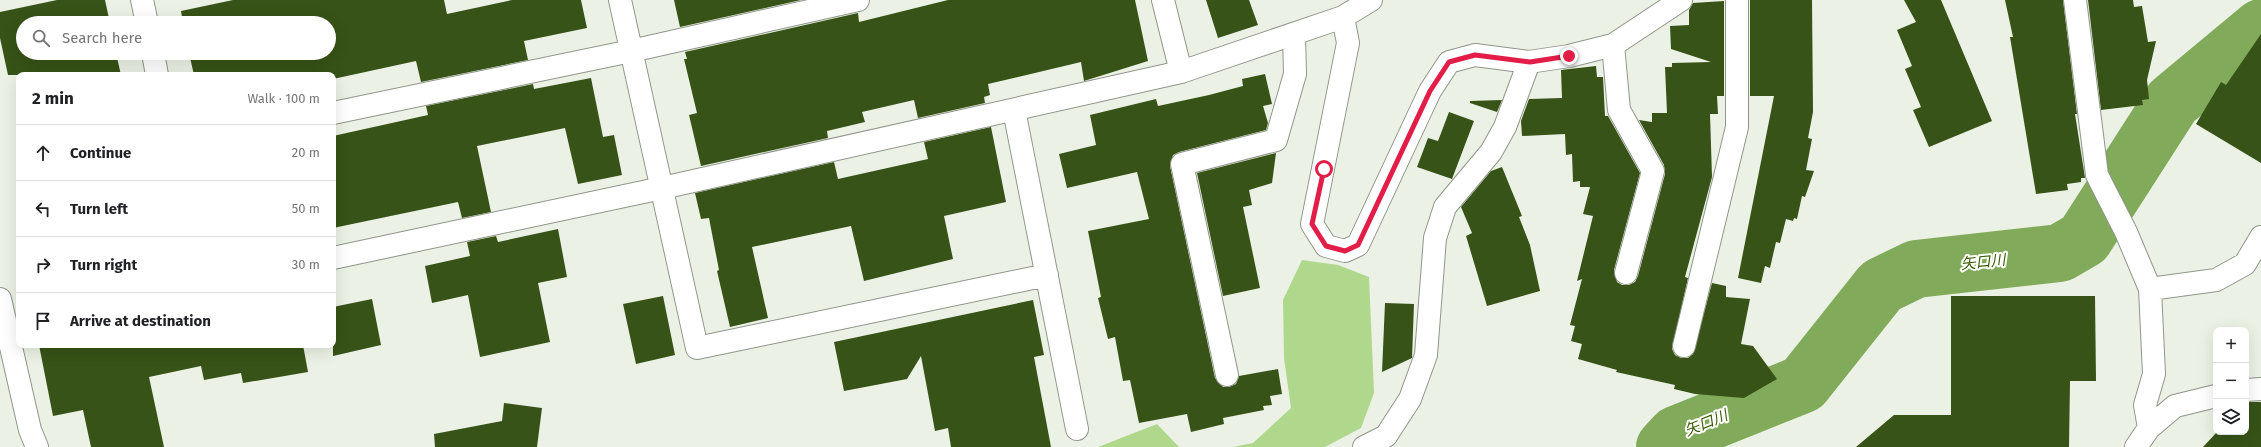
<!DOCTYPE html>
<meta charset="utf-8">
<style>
:root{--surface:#fff;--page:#f6f6f6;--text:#202124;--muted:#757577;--line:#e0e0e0}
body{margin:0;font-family:"Fira Sans","Noto Sans JP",sans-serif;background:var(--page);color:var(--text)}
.controls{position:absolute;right:12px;bottom:12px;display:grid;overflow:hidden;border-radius:8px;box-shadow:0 4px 16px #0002}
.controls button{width:36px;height:36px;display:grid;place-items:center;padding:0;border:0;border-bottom:1px solid var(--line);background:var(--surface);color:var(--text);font:20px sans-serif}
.stop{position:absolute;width:12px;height:12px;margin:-9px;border:3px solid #e11d48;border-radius:50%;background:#fff}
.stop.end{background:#e11d48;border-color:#fff;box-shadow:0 1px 4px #0008}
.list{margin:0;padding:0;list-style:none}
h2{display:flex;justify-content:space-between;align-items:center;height:52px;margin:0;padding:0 16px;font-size:17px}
h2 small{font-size:13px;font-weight:400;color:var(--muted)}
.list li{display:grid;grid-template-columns:26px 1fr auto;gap:12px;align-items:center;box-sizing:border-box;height:56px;padding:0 16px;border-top:1px solid var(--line)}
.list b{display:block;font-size:15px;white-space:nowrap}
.list em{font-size:13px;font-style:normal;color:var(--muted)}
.icon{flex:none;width:22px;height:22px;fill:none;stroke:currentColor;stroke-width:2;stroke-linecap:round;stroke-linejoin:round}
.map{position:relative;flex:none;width:2261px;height:447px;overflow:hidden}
.search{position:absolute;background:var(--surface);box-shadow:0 4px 16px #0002;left:16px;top:16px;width:320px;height:44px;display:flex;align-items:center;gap:10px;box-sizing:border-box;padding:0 14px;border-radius:22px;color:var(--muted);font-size:15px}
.panel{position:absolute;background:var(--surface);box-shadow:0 4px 16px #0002;left:16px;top:72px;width:320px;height:276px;border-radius:8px}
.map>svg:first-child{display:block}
.green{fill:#b0d88c}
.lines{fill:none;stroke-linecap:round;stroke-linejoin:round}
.river{stroke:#82aa5b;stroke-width:58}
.building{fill:#375317}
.minor-casing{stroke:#8f968a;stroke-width:24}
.tertiary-casing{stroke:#8f968a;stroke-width:24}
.minor{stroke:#fff;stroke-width:22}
.tertiary{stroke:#fff;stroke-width:22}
.route{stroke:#e11d48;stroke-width:5}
.labels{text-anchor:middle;stroke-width:4;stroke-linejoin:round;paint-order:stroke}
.water-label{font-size:15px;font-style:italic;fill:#375b01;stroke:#fff}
</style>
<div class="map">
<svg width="2261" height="447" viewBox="0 0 2261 447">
<rect width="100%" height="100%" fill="#ebf2e5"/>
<path class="green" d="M 1302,260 L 1338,265 L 1369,277 L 1374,393 L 1361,428 L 1325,447 L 1233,447 L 1253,443 L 1291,408 L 1284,358 L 1283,300 Z
M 1157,424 L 1179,447 L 1098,447 Z"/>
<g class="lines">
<path class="river" d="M 1665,447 L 1676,435 L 1803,384 L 1881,286 L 1916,269 L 2060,253 L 2084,239 L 2172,102 L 2261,28"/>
</g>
<path class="building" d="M 57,0 L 105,0 L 110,23 L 23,23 L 23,53 L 116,53 L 121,75 L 8,75 L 0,38 L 0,12 Z
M 233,0 L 444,0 L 447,14 L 512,0 L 581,0 L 587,28 L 524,41 L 528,60 L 421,82 L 416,61 L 333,79 L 333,75 L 194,75 L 189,53 L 329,53 L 329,23 L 183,23 L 181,11 Z
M 674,0 L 801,0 L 680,27 Z
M 948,0 L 1135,0 L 1148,61 L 1084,81 L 1081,62 L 988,84 L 990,95 L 984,97 L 985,103 L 918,118 L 914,100 L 862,112 L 865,122 L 827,131 L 828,138 L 701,166 L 689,115 L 697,113 L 684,59 L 687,59 L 685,52 L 858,13 L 859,22 Z
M 1206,0 L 1249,0 L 1258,25 L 1218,38 Z
M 1750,0 L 1812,0 L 1813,112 L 1808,138 L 1812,139 L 1806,170 L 1814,171 L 1805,197 L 1802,196 L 1797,219 L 1794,218 L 1793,221 L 1786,219 L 1780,243 L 1776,242 L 1770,268 L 1765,266 L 1761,283 L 1738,278 L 1774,96 L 1750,96 Z
M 1904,0 L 1941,0 L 1992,121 L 1929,147 L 1913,110 L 1921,107 L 1905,69 L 1912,66 L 1897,30 L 1916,22 Z
M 2005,0 L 2063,0 L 2077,114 L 2075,114 L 2085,178 L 2081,178 L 2081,182 L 2067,184 L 2068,190 L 2036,194 L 2010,37 L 2013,37 Z
M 2088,0 L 2133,0 L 2134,7 L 2142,6 L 2148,42 L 2156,41 L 2147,80 L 2149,99 L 2142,100 L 2143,105 L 2101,110 Z
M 1724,1 L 1724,96 L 1717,96 L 1718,114 L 1710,114 L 1712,177 L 1685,277 L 1688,278 L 1672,349 L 1675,355 L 1681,358 L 1688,358 L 1693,354 L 1712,283 L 1726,286 L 1726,297 L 1750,299 L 1741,344 L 1753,346 L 1777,379 L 1744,398 L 1695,394 L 1674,389 L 1675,385 L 1616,372 L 1617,370 L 1578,359 L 1582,344 L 1571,341 L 1575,326 L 1570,325 L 1582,279 L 1577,281 L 1593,216 L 1583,214 L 1590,187 L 1580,187 L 1580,181 L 1573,182 L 1572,154 L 1566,155 L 1565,134 L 1522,136 L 1521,121 L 1529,99 L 1562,98 L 1561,70 L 1596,66 L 1597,77 L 1603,77 L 1605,116 L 1608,116 L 1640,173 L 1614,270 L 1617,282 L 1622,285 L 1629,285 L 1635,282 L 1638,276 L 1665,174 L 1664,165 L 1639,120 L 1652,122 L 1652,113 L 1667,113 L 1665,67 L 1672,67 L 1672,63 L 1711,62 L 1671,49 L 1670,26 L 1689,25 L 1689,10 L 1693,3 Z
M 2261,34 L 2261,163 L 2196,124 L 2221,82 L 2226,85 Z
M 1265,74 L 1272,104 L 1263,106 L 1268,123 L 1266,130 L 1179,152 L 1173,155 L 1170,166 L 1215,378 L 1223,387 L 1229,387 L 1236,384 L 1239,376 L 1278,369 L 1282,394 L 1270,396 L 1272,405 L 1263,406 L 1264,410 L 1223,418 L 1224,424 L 1191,432 L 1187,414 L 1139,423 L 1130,380 L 1123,381 L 1115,337 L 1108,339 L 1098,298 L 1101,297 L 1088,231 L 1149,219 L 1137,172 L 1067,188 L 1059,154 L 1096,145 L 1090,115 L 1156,99 L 1158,106 L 1209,95 L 1243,86 L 1242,79 Z
M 591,78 L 603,137 L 614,135 L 622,175 L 578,184 L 565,128 L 477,146 L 491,212 L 462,218 L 458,202 L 333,228 L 333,136 L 428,115 L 426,106 L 533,84 L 534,89 Z
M 1502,100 L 1497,112 L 1470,103 L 1470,101 Z
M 1449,112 L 1474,121 L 1452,179 L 1417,167 L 1428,138 L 1438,141 Z
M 991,127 L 1006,202 L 944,216 L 953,259 L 864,281 L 851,226 L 752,247 L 768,318 L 730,327 L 717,271 L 719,270 L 709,218 L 701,219 L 695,193 L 834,162 L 838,179 L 928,159 L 924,142 Z
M 1276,153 L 1272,183 L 1249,190 L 1252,205 L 1243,207 L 1260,288 L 1223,296 L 1197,173 Z
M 1502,167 L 1522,216 L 1519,217 L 1530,245 L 1540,291 L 1487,306 L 1466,236 L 1472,233 L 1461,207 L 1491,171 Z
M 558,229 L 567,277 L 538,283 L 550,342 L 480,357 L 468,295 L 432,303 L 425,266 L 470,256 L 467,242 L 496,236 L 498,242 Z
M 663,296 L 675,355 L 636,364 L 623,304 Z
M 1951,296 L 2095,296 L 2096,381 L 2070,381 L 2069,447 L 1856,447 L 1894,415 L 1951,415 Z
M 372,299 L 381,345 L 333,356 L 333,307 Z
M 1033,300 L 1044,355 L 1034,357 L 1051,447 L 951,447 L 948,428 L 935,431 L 921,356 L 907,379 L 844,391 L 834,342 Z
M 1385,303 L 1414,304 L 1412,358 L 1382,372 Z
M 39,345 L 303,345 L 308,372 L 243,383 L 241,373 L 204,380 L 201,366 L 149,377 L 164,447 L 91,447 L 83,410 L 53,416 Z
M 2246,402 L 2261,402 L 2261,447 L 2203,447 L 2217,432 L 2246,432 Z
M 504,403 L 542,408 L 537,447 L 435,447 L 434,434 L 502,421 Z"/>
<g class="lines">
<g class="minor-casing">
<path id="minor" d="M 142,0 L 147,23
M 620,0 L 697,348 L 1047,275
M 1163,0 L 1181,72
M 2075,0 L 2097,175 L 2126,232 L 2150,289 L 2154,374 L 2145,405 L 2149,428
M 1343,17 L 1348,43 L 1312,224 L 1326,246 L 1345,251 L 1358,245 L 1430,91 L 1449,62 L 1475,55 L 1529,62 L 1569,56 L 1613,45 L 1681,0
M 1613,45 L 1619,110 L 1653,171 L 1626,273
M 153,53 L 157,75
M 1014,110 L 1077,429
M 333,113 L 631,51 L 858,0
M 333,258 L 662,188 L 1181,72 L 1343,17 L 1371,0
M 2150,289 L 2216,280 L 2245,264 L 2261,237
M 1684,346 L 1737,127 L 1737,0
M 1227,375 L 1182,164 L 1276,140 L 1295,74 L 1294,34
M 2246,390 L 2261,389
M 1364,447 L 1386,436 L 1410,399 L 1426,355 L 1435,238 L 1445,207 L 1491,152 L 1505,127 L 1529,62
M 2136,447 L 2149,428 L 2175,406 L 2216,396"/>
</g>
<g class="tertiary-casing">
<path id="tertiary" d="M 0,299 L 30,430 L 37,447"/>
</g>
<use href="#minor" class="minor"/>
<use href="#tertiary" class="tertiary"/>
</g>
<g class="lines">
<path class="route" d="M 1324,169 L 1312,224 L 1326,246 L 1345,251 L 1358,245 L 1430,91 L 1449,62 L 1475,55 L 1530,62 L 1569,56"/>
</g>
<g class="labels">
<g class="water-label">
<text transform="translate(1983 262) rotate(-6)" y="5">矢口川</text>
<text transform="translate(1706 423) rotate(-22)" y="5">矢口川</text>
</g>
</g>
</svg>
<div class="controls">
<button>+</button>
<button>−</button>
<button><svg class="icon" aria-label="layers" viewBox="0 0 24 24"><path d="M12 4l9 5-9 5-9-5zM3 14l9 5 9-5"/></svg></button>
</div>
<div class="stop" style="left:1324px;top:169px"></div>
<div class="stop end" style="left:1569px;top:56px"></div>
<div class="search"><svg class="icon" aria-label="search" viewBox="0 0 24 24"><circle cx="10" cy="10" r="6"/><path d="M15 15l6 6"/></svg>Search here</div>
<section class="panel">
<h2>2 min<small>Walk · 100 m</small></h2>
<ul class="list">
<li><svg class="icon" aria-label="ahead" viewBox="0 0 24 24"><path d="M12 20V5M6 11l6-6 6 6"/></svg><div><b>Continue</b></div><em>20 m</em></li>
<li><svg class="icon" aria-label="left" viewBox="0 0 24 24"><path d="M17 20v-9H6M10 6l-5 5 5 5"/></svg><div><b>Turn left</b></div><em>50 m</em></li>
<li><svg class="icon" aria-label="right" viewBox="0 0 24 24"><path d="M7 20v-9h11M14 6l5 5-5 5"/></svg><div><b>Turn right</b></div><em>30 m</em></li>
<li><svg class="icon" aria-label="arrive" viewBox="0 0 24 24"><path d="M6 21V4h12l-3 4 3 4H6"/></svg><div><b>Arrive at destination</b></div></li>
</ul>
</section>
</div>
